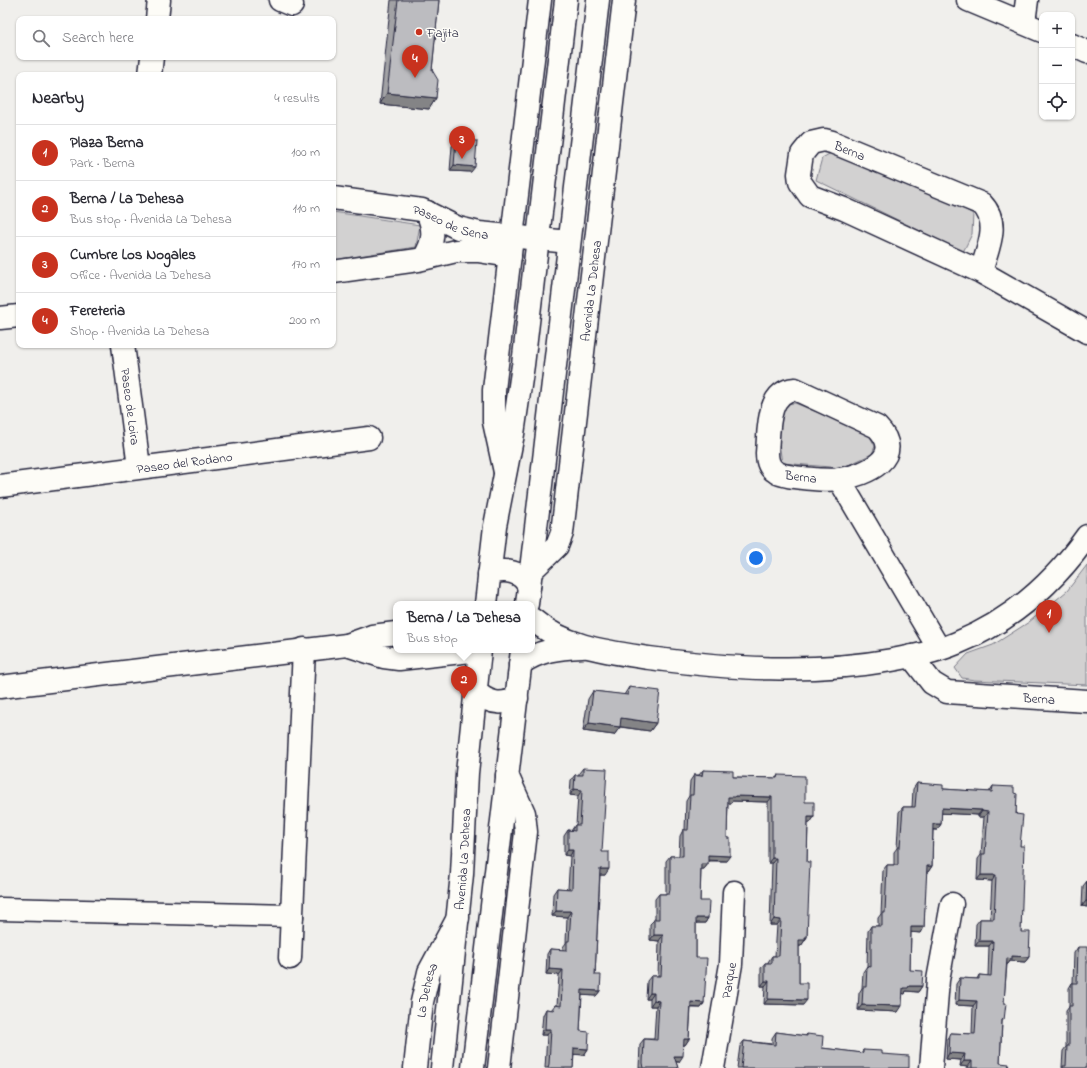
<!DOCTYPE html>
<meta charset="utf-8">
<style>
:root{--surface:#fff;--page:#f7f7f7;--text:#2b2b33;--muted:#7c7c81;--line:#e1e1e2;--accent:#c8321e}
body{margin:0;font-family:"Indie Flower",sans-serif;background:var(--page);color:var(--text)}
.controls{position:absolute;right:12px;top:12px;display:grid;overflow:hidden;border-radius:8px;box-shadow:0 1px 3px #0004}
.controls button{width:36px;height:36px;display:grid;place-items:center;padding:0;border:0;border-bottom:1px solid var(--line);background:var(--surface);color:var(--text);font:20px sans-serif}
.you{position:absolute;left:756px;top:558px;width:14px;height:14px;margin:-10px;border:3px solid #fff;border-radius:50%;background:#1a73e8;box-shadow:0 0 0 6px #1a73e833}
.badge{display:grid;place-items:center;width:26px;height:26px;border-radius:50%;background:var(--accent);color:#fff;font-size:13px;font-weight:700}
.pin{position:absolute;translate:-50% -33px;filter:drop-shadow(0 1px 2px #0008)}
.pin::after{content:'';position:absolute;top:21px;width:14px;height:12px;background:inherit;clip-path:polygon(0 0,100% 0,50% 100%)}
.popup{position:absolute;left:393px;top:601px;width:142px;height:52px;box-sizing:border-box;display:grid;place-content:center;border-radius:8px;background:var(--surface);filter:drop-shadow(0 1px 3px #0005);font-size:13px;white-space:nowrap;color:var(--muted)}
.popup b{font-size:15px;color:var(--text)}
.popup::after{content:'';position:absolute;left:50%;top:100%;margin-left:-8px;border:8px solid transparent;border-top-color:var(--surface)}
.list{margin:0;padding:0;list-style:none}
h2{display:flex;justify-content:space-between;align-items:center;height:52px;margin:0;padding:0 16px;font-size:17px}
h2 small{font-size:13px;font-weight:400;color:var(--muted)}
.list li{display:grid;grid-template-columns:26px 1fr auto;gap:12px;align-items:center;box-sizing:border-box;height:56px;padding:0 16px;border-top:1px solid var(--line)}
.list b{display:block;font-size:15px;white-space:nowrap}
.list p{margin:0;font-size:13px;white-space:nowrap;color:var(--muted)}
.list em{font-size:13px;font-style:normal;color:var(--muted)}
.icon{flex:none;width:22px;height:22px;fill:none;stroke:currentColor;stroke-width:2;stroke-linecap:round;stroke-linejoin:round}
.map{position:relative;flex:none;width:1087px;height:1068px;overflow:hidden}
.search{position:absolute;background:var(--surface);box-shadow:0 1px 3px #0004;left:16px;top:16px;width:320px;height:44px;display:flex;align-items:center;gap:10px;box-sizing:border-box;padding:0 14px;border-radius:8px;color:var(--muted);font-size:15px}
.panel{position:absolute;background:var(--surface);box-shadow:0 1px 3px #0004;left:16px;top:72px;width:320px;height:276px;border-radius:8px}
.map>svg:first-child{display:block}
.green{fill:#d2d1d1;stroke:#7a7a86}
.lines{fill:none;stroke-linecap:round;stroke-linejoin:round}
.minor-casing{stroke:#22223b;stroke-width:25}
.tertiary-casing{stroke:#22223b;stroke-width:25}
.minor{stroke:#fdfcf7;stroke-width:22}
.tertiary{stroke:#fdfcf7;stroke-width:22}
.wall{fill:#a2a2a5;stroke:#22223b}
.shaded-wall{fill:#848486;stroke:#22223b}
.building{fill:#bcbcc0;stroke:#22223b}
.poi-dot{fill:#c8321e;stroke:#fdfcf7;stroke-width:1.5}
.labels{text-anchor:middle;stroke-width:3;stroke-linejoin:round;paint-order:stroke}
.poi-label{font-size:13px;fill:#22223b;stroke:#fdfcf7;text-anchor:start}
.street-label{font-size:13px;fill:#22223b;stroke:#fdfcf7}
</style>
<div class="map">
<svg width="1087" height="1068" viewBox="0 0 1087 1068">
<rect width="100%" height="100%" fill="#f0efec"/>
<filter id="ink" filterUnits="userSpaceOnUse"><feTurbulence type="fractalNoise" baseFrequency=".025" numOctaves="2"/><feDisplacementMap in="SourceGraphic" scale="8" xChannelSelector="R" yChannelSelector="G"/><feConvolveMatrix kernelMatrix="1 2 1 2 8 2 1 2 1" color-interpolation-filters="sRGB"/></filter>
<g filter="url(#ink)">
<path class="green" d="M 831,153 L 950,201 L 973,214 L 972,234 L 963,252 L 816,180 L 822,158 Z
M 333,212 L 420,225 L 416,247 L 333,260 Z
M 795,403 L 868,433 L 875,446 L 872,454 L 842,468 L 782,463 L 778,436 L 785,404 Z
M 1087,565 L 1087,685 L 974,680 L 962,678 L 955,668 L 968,654 L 993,645 L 1029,622 L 1067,591 Z"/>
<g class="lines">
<g class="minor-casing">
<g id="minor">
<path d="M 280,0 L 292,5"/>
<path d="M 968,0 L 1042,31"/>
<path d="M 157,19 L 159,0"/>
<path d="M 1024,22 L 1027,0"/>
<path d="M 1072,45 L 1087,52"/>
<path d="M 150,75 L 152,57"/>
<path id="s1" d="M 333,198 L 422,210 L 458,228 L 479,233 L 569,242"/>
<path d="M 424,258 C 434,242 435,230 427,212"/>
<path d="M 333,272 L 418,260 L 456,251 L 478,251 L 510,256"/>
<path d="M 981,272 C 987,249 1001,224 982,204 L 832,142 L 824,140 L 811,143 L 802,154 L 799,174 L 800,182 L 810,196 L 844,209 L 981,272 L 1087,332"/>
<path d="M 0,318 L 19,316"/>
<path id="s2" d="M 123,345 L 139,467"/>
<path d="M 795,389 L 877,427 C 907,457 866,475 840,479 C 828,481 785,478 776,472 C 769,468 767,461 767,453 C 769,432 766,391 795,389 Z"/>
<path d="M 505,472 L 494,422 L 494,390 L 540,0"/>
<path d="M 839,479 L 939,649"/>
<path id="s3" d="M 0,486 L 369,438"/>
<path id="s4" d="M 531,571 L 557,546 L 562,533 L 624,0"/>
<path d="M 532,619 C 564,647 609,652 649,658 C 730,669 812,674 892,660 C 914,656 936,652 957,643 C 1011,621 1053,584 1087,536"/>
<path d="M 347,645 L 384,657 L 399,659 L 480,650"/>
<path id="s5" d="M 911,656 L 932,683 L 947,692 L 1087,701"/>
<path d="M 520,664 C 540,650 558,648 582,647"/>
<path d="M 0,687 L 347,645 L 372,636 L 396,633"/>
<path d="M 0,909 L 292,916"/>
<path d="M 290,958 L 304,649"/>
<path id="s6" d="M 415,1068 L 422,1002 L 429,972 L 458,918"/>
<path d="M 499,1068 L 526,832 L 524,813 L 507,775"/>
<path id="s7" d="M 713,1068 L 731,964 L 734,892"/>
<path d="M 931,1068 L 938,980 L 952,904"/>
</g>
</g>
<g class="tertiary-casing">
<g id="tertiary">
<path d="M 489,574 C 505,568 522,571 529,587"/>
<path d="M 486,604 L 495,526 L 513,434 L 523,365 L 566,0"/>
<path d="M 527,604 L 598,0"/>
<path d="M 475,691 C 488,703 501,706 517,698"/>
<path id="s8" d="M 442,1068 L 462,874 L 467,773 L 480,650"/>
<path d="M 473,1068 L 522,650"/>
</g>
</g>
<use href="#minor" class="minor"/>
<use href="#tertiary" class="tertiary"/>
</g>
<path class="wall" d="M 391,0 L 439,0 L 432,70 L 436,98 L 429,109 L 380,104 Z
M 456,140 L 471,172 L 450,171 L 452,146 Z
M 629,687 L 656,723 L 650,731 L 620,727 L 614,735 L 583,731 L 588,699 L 593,691 L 624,695 Z
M 583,768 L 602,852 L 605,875 L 600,875 L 595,975 L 600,991 L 596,996 L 582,995 L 580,1031 L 588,1049 L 584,1055 L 574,1054 L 573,1068 L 545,1068 L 547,1035 L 541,1035 L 543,1015 L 546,1009 L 551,1010 L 555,1005 L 557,1005 L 559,975 L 546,974 L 547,954 L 550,949 L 563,950 L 563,947 L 566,943 L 567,917 L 552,916 L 553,894 L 557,888 L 568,889 L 570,856 L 564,855 L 564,836 L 568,830 L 571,831 L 575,825 L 576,825 L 578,796 L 570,795 L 571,780 L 575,775 L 579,775 L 579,773 Z
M 703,770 L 733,777 L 776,778 L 778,775 L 805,802 L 814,817 L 810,823 L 808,823 L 807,862 L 807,937 L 801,946 L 799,946 L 799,983 L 803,1005 L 764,1004 L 765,986 L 761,986 L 761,968 L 765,963 L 768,963 L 768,962 L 772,956 L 775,956 L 777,925 L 770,925 L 772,863 L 768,863 L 768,802 L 732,801 L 731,803 L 728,803 L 726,861 L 708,861 L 708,864 L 704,869 L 701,869 L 700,901 L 708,918 L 705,923 L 696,923 L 696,958 L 704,1003 L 701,1008 L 691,1008 L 689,1039 L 685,1045 L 683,1045 L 679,1062 L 676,1062 L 678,1068 L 639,1068 L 640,1044 L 644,1039 L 654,1039 L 656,1006 L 650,1006 L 650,999 L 646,999 L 647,981 L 651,976 L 658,976 L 659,941 L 650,940 L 650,924 L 655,919 L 655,899 L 659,894 L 666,894 L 666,861 L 670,856 L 679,856 L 680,836 L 683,830 L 685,830 L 686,801 L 689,796 L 690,781 L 694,775 L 699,775 Z
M 917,783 L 943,789 L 989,792 L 993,786 L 1014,793 L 1020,846 L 1021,932 L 1029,957 L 1025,962 L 1010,961 L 1008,964 L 1007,964 L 1002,1023 L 1000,1063 L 1008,1068 L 968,1068 L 968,1067 L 960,1066 L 961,1060 L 946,1059 L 947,1039 L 950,1033 L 972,1034 L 973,1006 L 955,1005 L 956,984 L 960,978 L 977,979 L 979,975 L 988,976 L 989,946 L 975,946 L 976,924 L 980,919 L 990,919 L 992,881 L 977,880 L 978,859 L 981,855 L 984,817 L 978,817 L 978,815 L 941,813 L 941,824 L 937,830 L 933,830 L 932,866 L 928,872 L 926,872 L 924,927 L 921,933 L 911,932 L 910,970 L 922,986 L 918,992 L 906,991 L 905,994 L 902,993 L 898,1012 L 858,1010 L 859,993 L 862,988 L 863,972 L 867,966 L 868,931 L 871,926 L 878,926 L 878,918 L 881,914 L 883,870 L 887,865 L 894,865 L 894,852 L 897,848 L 899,812 L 903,807 L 912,807 L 913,789 Z
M 1087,881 L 1087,907 L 1082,906 L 1083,886 Z
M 1078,947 L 1087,1068 L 1062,1068 L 1062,1067 L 1063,1051 L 1066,1047 L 1066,1011 L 1069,1007 L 1069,988 L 1072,983 L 1073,983 L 1074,953 Z
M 776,1032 L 805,1036 L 807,1034 L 822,1048 L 861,1053 L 863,1050 L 882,1054 L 909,1068 L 737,1068 L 740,1046 L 744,1041 L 772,1044 L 772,1038 Z"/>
<path class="shaded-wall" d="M 387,93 L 436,98 L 429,109 L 380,104 Z
M 454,165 L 475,167 L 471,172 L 450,171 Z
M 621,718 L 656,723 L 650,731 L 615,726 Z
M 589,723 L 620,727 L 614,735 L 583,731 Z
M 574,789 L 582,790 L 578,796 L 570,795 Z
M 735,796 L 772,797 L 768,802 L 732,801 L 731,803 L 724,803 L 728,797 Z
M 942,808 L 982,810 L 978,815 L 938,813 Z
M 982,811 L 988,812 L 984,817 L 978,817 Z
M 808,817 L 814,817 L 810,823 L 804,823 Z
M 933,824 L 941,824 L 937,830 L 929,829 Z
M 568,850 L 573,850 L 570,856 L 564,855 Z
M 708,855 L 730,856 L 726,861 L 704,860 Z
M 772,858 L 776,858 L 772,863 L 768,863 Z
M 701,864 L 708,864 L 704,869 L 698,869 Z
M 927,866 L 932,866 L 928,872 L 923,872 Z
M 600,869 L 609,869 L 605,875 L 596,875 Z
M 981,875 L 996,875 L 992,881 L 977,880 Z
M 1086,901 L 1087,901 L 1087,907 L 1082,906 Z
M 556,911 L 571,911 L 567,917 L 552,916 Z
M 696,918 L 708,918 L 705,923 L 692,923 Z
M 774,919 L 781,920 L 777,925 L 770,925 Z
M 911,927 L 924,927 L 921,933 L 908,932 Z
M 654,935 L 663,935 L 659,941 L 650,940 Z
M 805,937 L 807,937 L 801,946 L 796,946 L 799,940 Z
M 979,941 L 993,941 L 989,946 L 975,946 Z
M 1012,956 L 1029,957 L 1025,962 L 1010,961 L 1008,964 L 1003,964 L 1007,958 Z
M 549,969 L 563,970 L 559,975 L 546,974 Z
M 765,981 L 769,981 L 765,986 L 761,986 Z
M 909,986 L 922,986 L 918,992 L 906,991 L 905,994 L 899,993 L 903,988 Z
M 582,990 L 600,991 L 596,996 L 578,995 Z
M 650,993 L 654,993 L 650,999 L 646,999 Z
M 768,999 L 807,1000 L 803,1005 L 764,1004 Z
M 654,1000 L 659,1001 L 656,1006 L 650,1006 Z
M 959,1000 L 977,1001 L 973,1006 L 955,1005 Z
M 691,1002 L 704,1003 L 701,1008 L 688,1007 Z
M 862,1005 L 902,1006 L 898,1012 L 858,1010 Z
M 545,1029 L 551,1029 L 547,1035 L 541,1035 Z
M 684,1039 L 689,1039 L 685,1045 L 680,1045 Z
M 574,1048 L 588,1049 L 584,1055 L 570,1054 Z
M 949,1053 L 965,1054 L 961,1060 L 946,1059 Z
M 674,1056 L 683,1056 L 679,1062 L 670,1061 Z
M 964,1061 L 972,1061 L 968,1067 L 960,1066 Z"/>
<path class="building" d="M 398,0 L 439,0 L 432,70 L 438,80 L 436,98 L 387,93 Z
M 456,140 L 477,141 L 475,167 L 454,165 Z
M 629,687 L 660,691 L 656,723 L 621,718 L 620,727 L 589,723 L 593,691 L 628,695 Z
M 583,768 L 607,769 L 602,852 L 609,852 L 609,869 L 600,869 L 595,975 L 601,975 L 600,991 L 582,990 L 580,1031 L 589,1032 L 588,1049 L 574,1048 L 573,1068 L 548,1068 L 549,1064 L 551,1029 L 545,1029 L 546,1009 L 554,1010 L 555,1005 L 561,1006 L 563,970 L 549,969 L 550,949 L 567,950 L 567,941 L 569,941 L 571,911 L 556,911 L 557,888 L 572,889 L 573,850 L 568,850 L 568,830 L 575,831 L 575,825 L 580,825 L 582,790 L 574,789 L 575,775 L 583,775 Z
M 703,770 L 733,771 L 733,777 L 777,778 L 778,775 L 805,776 L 805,802 L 814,802 L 814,817 L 808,817 L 807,862 L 810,862 L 807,937 L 805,937 L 805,940 L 799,940 L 799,983 L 807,983 L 807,1000 L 768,999 L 769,981 L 765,981 L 765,963 L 772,963 L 772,956 L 779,956 L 781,920 L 774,919 L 776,858 L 772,858 L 772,797 L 735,796 L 735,797 L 728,797 L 727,838 L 730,838 L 730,856 L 708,855 L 708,864 L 701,864 L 700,901 L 709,901 L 708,918 L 696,918 L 696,958 L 707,958 L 704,1003 L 691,1002 L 689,1039 L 684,1039 L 683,1056 L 674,1056 L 678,1068 L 644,1068 L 643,1063 L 644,1039 L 657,1040 L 659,1001 L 654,1000 L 654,993 L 650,993 L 651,976 L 661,976 L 663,935 L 654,935 L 654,919 L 659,919 L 659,894 L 669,894 L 670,890 L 670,856 L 683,856 L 683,830 L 688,830 L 690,795 L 693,795 L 694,775 L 702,776 Z
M 917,783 L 943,785 L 943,789 L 992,792 L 993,786 L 1014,787 L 1014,793 L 1017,794 L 1016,814 L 1023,815 L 1020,846 L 1024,846 L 1021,932 L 1030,932 L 1029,957 L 1012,956 L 1012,959 L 1007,958 L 1004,1003 L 1006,1003 L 1004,1020 L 1002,1019 L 1000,1063 L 1009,1064 L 1008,1068 L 972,1068 L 972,1061 L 964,1061 L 965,1054 L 949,1053 L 950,1033 L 975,1034 L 977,1001 L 959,1000 L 960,978 L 979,979 L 979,975 L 991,976 L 993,941 L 979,941 L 980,919 L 994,919 L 996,875 L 981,875 L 982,854 L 985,854 L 988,812 L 982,811 L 982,810 L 942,808 L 941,824 L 933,824 L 932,866 L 927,866 L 924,927 L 911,927 L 910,970 L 923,971 L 922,986 L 909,986 L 908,988 L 903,988 L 902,1006 L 862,1005 L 863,987 L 866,987 L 867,966 L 871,967 L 871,926 L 882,926 L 882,913 L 885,913 L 887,865 L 898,865 L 898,847 L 900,847 L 903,807 L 915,807 Z
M 1087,881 L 1087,901 L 1086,901 Z
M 1078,947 L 1087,947 L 1087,1068 L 1063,1068 L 1063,1066 L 1066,1066 L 1067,1046 L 1069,1046 L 1069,1006 L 1072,1006 L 1072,983 L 1077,983 Z
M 776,1032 L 807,1036 L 807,1034 L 823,1036 L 822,1048 L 863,1053 L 863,1050 L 882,1051 L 882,1054 L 909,1056 L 909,1068 L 741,1068 L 744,1041 L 775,1045 Z"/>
</g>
<circle class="poi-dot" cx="419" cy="32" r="4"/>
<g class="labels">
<g class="poi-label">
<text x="427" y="37">Fajita</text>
</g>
<g class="street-label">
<text transform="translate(850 150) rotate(22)" y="5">Berna</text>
<text dy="5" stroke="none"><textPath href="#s1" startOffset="121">Paseo de Sena</textPath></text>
<text dy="5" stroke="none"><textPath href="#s4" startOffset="294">Avenida La Dehesa</textPath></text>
<text dy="5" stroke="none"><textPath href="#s2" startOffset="62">Paseo de Loira</textPath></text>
<text dy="5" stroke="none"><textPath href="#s3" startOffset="186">Paseo del Rodano</textPath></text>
<text transform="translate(801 476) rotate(7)" y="5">Berna</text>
<text dy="5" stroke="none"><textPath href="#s5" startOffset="144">Berna</textPath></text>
<text dy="5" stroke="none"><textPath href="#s8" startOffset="210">Avenida La Dehesa</textPath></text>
<text dy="5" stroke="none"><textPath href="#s7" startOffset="89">Parque</textPath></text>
<text dy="5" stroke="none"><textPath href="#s6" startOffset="79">La Dehesa</textPath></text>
</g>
</g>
</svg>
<div class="controls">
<button>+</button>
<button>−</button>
<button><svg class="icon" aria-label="locate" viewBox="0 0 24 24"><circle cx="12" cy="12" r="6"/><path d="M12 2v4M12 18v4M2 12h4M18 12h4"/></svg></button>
</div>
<div class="you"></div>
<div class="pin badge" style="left:1049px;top:633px">1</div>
<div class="pin badge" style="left:464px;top:699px">2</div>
<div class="popup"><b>Berna / La Dehesa</b>Bus stop</div>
<div class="pin badge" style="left:462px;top:159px">3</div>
<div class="pin badge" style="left:415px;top:78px">4</div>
<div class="search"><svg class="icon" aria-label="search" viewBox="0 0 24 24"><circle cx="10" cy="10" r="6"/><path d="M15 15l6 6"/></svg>Search here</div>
<section class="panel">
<h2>Nearby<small>4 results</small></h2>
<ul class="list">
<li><span class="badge">1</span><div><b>Plaza Berna</b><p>Park · Berna</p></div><em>100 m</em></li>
<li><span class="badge">2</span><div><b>Berna / La Dehesa</b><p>Bus stop · Avenida La Dehesa</p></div><em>110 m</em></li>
<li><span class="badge">3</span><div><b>Cumbre Los Nogales</b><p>Office · Avenida La Dehesa</p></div><em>170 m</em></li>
<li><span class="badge">4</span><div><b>Fereteria</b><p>Shop · Avenida La Dehesa</p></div><em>200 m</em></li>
</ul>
</section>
</div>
